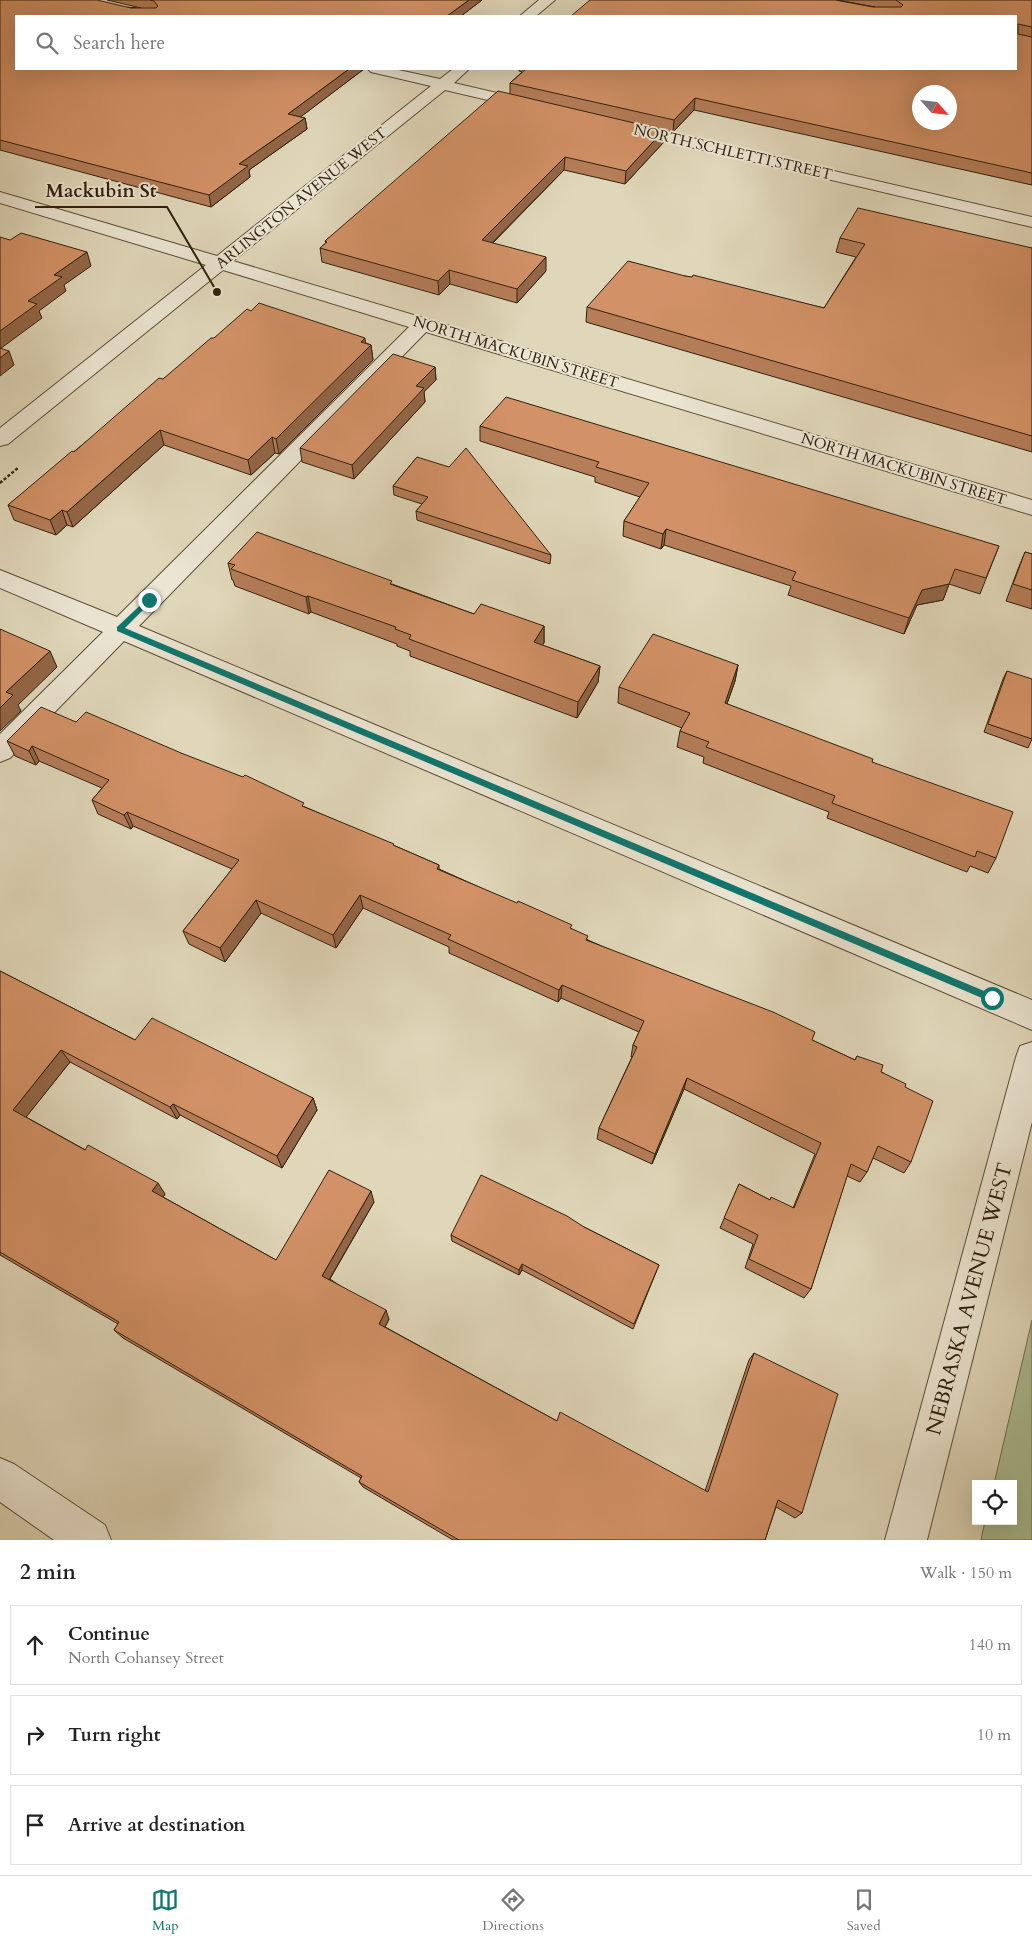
<!DOCTYPE html>
<meta charset="utf-8">
<style>
:root{--surface:#fff;--page:#f2f2f2;--text:#222;--muted:#767676;--line:#e0e0e0;--accent:#0f766e}
body{margin:0;font-family:Cardo,serif;background:var(--page);color:var(--text)}
.controls{position:absolute;right:15px;bottom:15px;display:grid;overflow:hidden;border-radius:0px;box-shadow:0 5px 20px #0002}
.controls button{width:45px;height:45px;display:grid;place-items:center;padding:0;border:0;border-bottom:1px solid var(--line);background:var(--surface);color:var(--text);font:25px sans-serif}
.compass{position:absolute;left:912px;top:85px;width:45px;height:45px;border-radius:50%;background:var(--surface);box-shadow:0 5px 20px #0002;rotate:117deg}
.stop{position:absolute;width:15px;height:15px;margin:-11px;border:4px solid #0f766e;border-radius:50%;background:#fff}
.stop.end{background:#0f766e;border-color:#fff;box-shadow:0 1px 5px #0008}
.list{margin:0;padding:0;list-style:none}
h2{display:flex;justify-content:space-between;align-items:center;height:65px;margin:0;padding:0 20px;font-size:21px}
h2 small{font-size:16px;font-weight:400;color:var(--muted)}
.list li{display:grid;grid-template-columns:32px 1fr auto;gap:15px;align-items:center;box-sizing:border-box;height:80px;margin:0 10px 10px;padding:0 10px;border:1px solid var(--line);border-radius:0px}
.list b{display:block;font-size:19px;white-space:nowrap}
.list p{margin:0;font-size:16px;white-space:nowrap;color:var(--muted)}
.list em{font-size:16px;font-style:normal;color:var(--muted)}
.icon{flex:none;width:28px;height:28px;fill:none;stroke:currentColor;stroke-width:2;stroke-linecap:round;stroke-linejoin:round}
.map{position:relative;flex:none;width:1032px;height:1540px;overflow:hidden}
.search{position:absolute;background:var(--surface);box-shadow:0 5px 20px #0002;left:15px;right:15px;top:15px;height:55px;display:flex;align-items:center;gap:12px;box-sizing:border-box;padding:0 18px;border-radius:0px;color:var(--muted);font-size:19px}
.sheet{height:335px;background:var(--surface)}
nav{display:flex;justify-content:space-around;align-items:center;box-sizing:border-box;height:70px;border-top:1px solid var(--line);background:var(--surface);font-size:14px;color:var(--muted)}
nav a{display:grid;justify-items:center;gap:2px}
nav .on{color:var(--accent)}
.map>svg:first-child{display:block}
.green{fill:#acbf95;stroke:#6e7052}
.lines{fill:none;stroke-linecap:round;stroke-linejoin:round}
.minor-casing{stroke:#5d4e3a;stroke-width:2}
.path{stroke:#31210f;stroke-width:2.5;stroke-dasharray:3 2;stroke-linecap:butt}
.minor{fill:#ebe5d2;fill-rule:evenodd}
.wall{fill:#b57d58;stroke:#31210f}
.shaded-wall{fill:#936647;stroke:#31210f}
.building{fill:#d29166;stroke:#31210f;fill-rule:evenodd}
.route{fill:#0f766e}
.labels{text-anchor:middle;stroke-width:4;stroke-linejoin:round;paint-order:stroke}
.far-street-label{font-size:15px;fill:#31210f;stroke:#ebe5d2}
.near-street-label{font-size:21px;fill:#31210f;stroke:#ebe5d2}
.leader{fill:none;stroke:#31210f;stroke-width:2}
.callout-dot{fill:#31210f;stroke:#ebe5d2;stroke-width:2}
.callout-label{font-size:19px;text-anchor:middle;font-weight:bold;fill:#31210f;stroke:#ebe5d2;stroke-width:4;stroke-linejoin:round;paint-order:stroke}
</style>
<div class="map">
<svg width="1032" height="1540" viewBox="0 0 1032 1540">
<rect width="100%" height="100%" fill="#e0d7ba"/>
<filter id="stains"><feTurbulence type="fractalNoise" baseFrequency=".004" numOctaves="4"/><feColorMatrix values="0 0 0 0 .2 0 0 0 0 .09 0 0 0 0 .02 0 0 0 .5 -.17"/></filter>
<radialGradient id="worn" r=".72"><stop offset=".6" stop-color="#630" stop-opacity="0"/><stop offset="1" stop-color="#630" stop-opacity=".3"/></radialGradient>
<path class="green" d="M 1032,1320 L 1032,1540 L 981,1540 L 985,1521 L 1013,1521 L 1013,1484 L 994,1484 Z"/>
<g class="lines">
<g class="minor-casing">
<path id="minor" d="M 539,0 L 555,0 L 536,16 L 520,16 Z
M 368,69 L 394,69 L 440,79 L 453,69 L 469,69 L 454,83 L 536,102 L 538,105 L 536,108 L 530,110 L 445,90 L 233,261 L 1032,500 L 1032,515 L 426,332 L 139,626 L 1032,1000 L 1032,1030 L 124,641 L 10,758 L 0,762 L 0,734 L 103,632 L 0,588 L 0,570 L 117,617 L 409,327 L 223,270 L 8,444 L 0,446 L 0,428 L 206,265 L 0,203 L 0,192 L 217,256 L 431,86 L 371,72 Z
M 628,123 L 1032,217 L 1032,227 L 622,131 L 620,128 L 622,125 Z
M 1032,1042 L 1032,1122 L 927,1540 L 885,1540 L 1016,1057 L 1020,1046 Z
M 0,1458 L 14,1464 L 105,1525 L 111,1540 L 54,1540 L 0,1502 Z"/>
</g>
<path class="path" d="M 0,483 L 19,467"/>
<use href="#minor" class="minor"/>
</g>
<path class="wall" d="M 0,0 L 141,8 L 107,0 L 482,0 L 461,16 L 16,16 L 16,69 L 364,69 L 300,117 L 305,118 L 307,129 L 249,170 L 250,177 L 211,207 L 0,150 Z
M 838,0 L 1032,0 L 1032,185 L 694,110 L 673,132 L 664,130 L 663,143 L 625,184 L 564,170 L 493,243 L 546,271 L 517,303 L 450,284 L 439,295 L 322,262 L 320,248 L 326,243 L 325,241 L 510,94 L 510,83 L 522,72 L 519,71 L 519,69 L 1016,69 L 873,7 L 875,7 Z
M 840,238 L 1032,248 L 1032,452 L 586,322 L 587,307 L 685,276 L 824,308 L 856,257 L 836,252 Z
M 214,338 L 366,343 L 371,345 L 373,360 L 279,454 L 275,453 L 251,475 L 164,445 L 73,527 L 67,525 L 56,535 L 14,520 L 8,505 Z
M 435,367 L 436,380 L 424,392 L 425,402 L 354,479 L 302,462 L 300,448 Z
M 480,426 L 999,546 L 980,594 L 949,584 L 943,600 L 917,605 L 904,634 L 788,595 L 791,586 L 664,545 L 661,549 L 623,536 L 624,521 L 640,497 L 595,482 L 595,477 L 480,441 Z
M 417,457 L 551,555 L 550,564 L 417,520 L 416,511 L 422,504 L 394,495 L 393,486 Z
M 1025,552 L 1032,554 L 1032,609 L 1006,601 L 1018,569 Z
M 228,563 L 392,584 L 474,614 L 544,626 L 544,643 L 542,645 L 600,666 L 598,682 L 577,718 L 410,656 L 410,651 L 397,646 L 397,644 L 311,612 L 309,614 L 235,586 L 233,580 L 232,580 Z
M 738,665 L 735,681 L 727,704 L 872,762 L 996,858 L 988,873 L 970,866 L 967,872 L 827,818 L 829,812 L 703,763 L 704,757 L 677,747 L 680,731 L 682,728 L 618,703 L 619,687 Z
M 1007,671 L 1032,739 L 1028,748 L 984,732 L 1003,679 Z
M 76,722 L 305,807 L 439,865 L 439,869 L 572,929 L 588,940 L 812,1040 L 855,1060 L 857,1056 L 905,1087 L 911,1162 L 904,1173 L 873,1158 L 867,1172 L 860,1182 L 847,1176 L 811,1289 L 804,1298 L 745,1268 L 753,1244 L 720,1228 L 739,1184 L 770,1200 L 793,1208 L 815,1154 L 684,1089 L 652,1164 L 597,1139 L 599,1128 L 632,1057 L 631,1057 L 633,1045 L 639,1032 L 561,998 L 558,1002 L 449,953 L 449,947 L 363,908 L 336,948 L 261,913 L 225,962 L 189,944 L 183,931 L 232,869 L 133,826 L 131,829 L 98,814 L 92,800 L 102,788 L 39,761 L 36,765 L 15,756 L 7,741 Z
M 0,971 L 135,1040 L 313,1098 L 317,1110 L 282,1168 L 180,1115 L 177,1119 L 70,1062 L 26,1117 L 165,1194 L 163,1197 L 276,1260 L 374,1202 L 330,1279 L 389,1319 L 385,1327 L 557,1421 L 705,1491 L 749,1360 L 754,1353 L 802,1513 L 795,1518 L 776,1507 L 765,1540 L 453,1540 L 363,1487 L 359,1482 L 361,1478 L 123,1338 L 114,1330 L 118,1324 L 0,1255 Z
M 584,1227 L 659,1265 L 633,1329 L 522,1270 L 519,1275 L 452,1241 L 451,1235 Z"/>
<path class="shaded-wall" d="M 469,0 L 482,0 L 461,16 L 447,16 Z
M 349,69 L 364,69 L 290,125 L 288,114 Z
M 695,98 L 694,110 L 673,132 L 674,120 Z
M 305,118 L 307,129 L 249,170 L 250,177 L 211,207 L 209,195 L 239,164 Z
M 664,130 L 663,143 L 625,184 L 626,171 Z
M 565,157 L 564,170 L 482,253 L 482,240 Z
M 87,252 L 91,266 L 64,285 L 66,291 L 39,311 L 42,318 L 0,349 L 0,331 L 28,301 L 54,275 Z
M 546,257 L 546,271 L 517,303 L 517,289 Z
M 449,270 L 450,284 L 439,295 L 438,281 Z
M 365,338 L 366,350 L 371,345 L 373,360 L 279,454 L 276,439 Z
M 9,351 L 14,365 L 0,376 L 0,358 Z
M 435,367 L 436,380 L 424,392 L 425,402 L 354,479 L 352,465 L 416,386 Z
M 160,430 L 164,445 L 73,527 L 67,512 Z
M 272,437 L 275,453 L 251,475 L 248,460 Z
M 62,510 L 67,525 L 56,535 L 50,520 Z
M 666,529 L 664,545 L 661,549 L 663,534 Z
M 949,584 L 943,600 L 917,605 L 904,634 L 909,618 L 922,590 Z
M 308,596 L 311,612 L 309,614 L 306,597 Z
M 544,626 L 544,643 L 533,658 L 534,642 Z
M 50,651 L 57,667 L 18,705 L 21,711 L 0,731 L 0,708 L 6,692 Z
M 738,665 L 735,681 L 721,720 L 725,703 Z
M 600,666 L 598,682 L 577,718 L 578,702 Z
M 32,746 L 39,761 L 36,765 L 29,751 Z
M 127,812 L 133,826 L 131,829 L 124,815 Z
M 360,895 L 363,908 L 336,948 L 333,935 Z
M 256,900 L 261,913 L 225,962 L 220,948 Z
M 562,985 L 561,998 L 558,1002 L 559,990 Z
M 61,1050 L 70,1062 L 23,1121 L 13,1110 Z
M 687,1078 L 684,1089 L 652,1164 L 655,1154 Z
M 313,1098 L 317,1110 L 282,1168 L 277,1156 Z
M 173,1104 L 180,1115 L 177,1119 L 170,1107 Z
M 158,1183 L 165,1194 L 160,1202 L 152,1191 Z
M 371,1191 L 374,1202 L 326,1285 L 322,1276 Z
M 522,1264 L 522,1270 L 519,1275 L 519,1270 Z
M 386,1310 L 389,1319 L 382,1333 L 379,1324 Z"/>
<path class="building" d="M 0,0 L 97,0 L 131,8 L 156,8 L 158,6 L 154,1 L 150,0 L 469,0 L 447,16 L 16,16 L 16,69 L 349,69 L 288,114 L 305,118 L 239,164 L 248,166 L 209,195 L 0,140 Z
M 590,0 L 835,0 L 873,7 L 901,7 L 903,5 L 896,0 L 1032,0 L 1032,27 L 1018,24 L 1018,34 L 1032,37 L 1032,173 L 695,98 L 674,120 L 510,83 L 526,69 L 1016,69 L 1016,16 L 571,16 ZM 920,92 L 950,92 L 950,122 L 920,122 Z
M 498,91 L 664,130 L 626,171 L 565,157 L 482,240 L 546,257 L 517,289 L 449,270 L 438,281 L 320,248 L 327,242 L 325,241 Z
M 858,208 L 1032,248 L 1032,436 L 587,307 L 628,261 L 685,276 L 692,277 L 693,275 L 824,308 L 865,244 L 840,238 Z
M 21,233 L 87,252 L 54,275 L 62,277 L 28,301 L 37,304 L 0,331 L 0,237 L 10,240 Z
M 259,303 L 365,338 L 361,342 L 371,345 L 276,439 L 272,437 L 248,460 L 160,430 L 67,512 L 62,510 L 50,520 L 8,505 L 72,451 L 74,452 L 159,378 L 163,379 L 211,338 L 214,338 L 247,309 L 251,311 Z
M 0,348 L 9,351 L 0,358 Z
M 393,354 L 435,367 L 416,386 L 424,388 L 352,465 L 300,448 Z
M 506,397 L 999,546 L 986,578 L 955,569 L 949,584 L 922,590 L 909,618 L 792,580 L 796,572 L 666,529 L 663,534 L 624,521 L 649,483 L 596,467 L 599,462 L 480,426 Z
M 466,448 L 551,555 L 416,511 L 428,497 L 393,486 L 417,457 L 449,467 Z
M 257,532 L 392,581 L 390,584 L 474,614 L 481,604 L 544,626 L 534,642 L 600,666 L 578,702 L 409,639 L 411,635 L 395,629 L 396,627 L 308,596 L 306,597 L 231,569 L 235,565 L 228,563 Z
M 1025,552 L 1032,554 L 1032,590 L 1013,584 Z
M 0,629 L 50,651 L 6,692 L 13,695 L 0,708 Z
M 653,634 L 738,665 L 725,703 L 873,759 L 872,762 L 1013,812 L 996,858 L 977,851 L 975,857 L 832,803 L 835,796 L 706,747 L 709,742 L 680,731 L 690,713 L 619,687 Z
M 1007,671 L 1032,679 L 1032,739 L 988,724 Z
M 41,707 L 76,722 L 86,712 L 181,753 L 243,777 L 245,775 L 304,803 L 302,806 L 394,844 L 393,845 L 439,865 L 437,869 L 517,903 L 518,901 L 572,925 L 570,928 L 588,936 L 586,940 L 773,1012 L 815,1032 L 812,1040 L 855,1060 L 857,1056 L 883,1065 L 881,1072 L 906,1084 L 905,1087 L 933,1101 L 911,1162 L 878,1146 L 867,1172 L 851,1164 L 811,1289 L 749,1259 L 758,1235 L 724,1218 L 739,1184 L 770,1200 L 771,1197 L 794,1208 L 821,1143 L 687,1078 L 655,1154 L 599,1128 L 637,1047 L 633,1045 L 644,1021 L 562,985 L 559,990 L 448,939 L 451,935 L 360,895 L 333,935 L 256,900 L 220,948 L 183,931 L 239,860 L 127,812 L 124,815 L 92,800 L 109,780 L 32,746 L 29,751 L 7,741 Z
M 0,971 L 135,1040 L 152,1018 L 313,1098 L 277,1156 L 173,1104 L 170,1107 L 61,1050 L 13,1110 L 85,1150 L 88,1145 L 158,1183 L 152,1191 L 276,1260 L 329,1170 L 371,1191 L 322,1276 L 386,1310 L 379,1324 L 557,1421 L 560,1412 L 708,1492 L 754,1353 L 838,1394 L 802,1513 L 778,1500 L 765,1540 L 459,1540 L 359,1482 L 362,1476 L 114,1330 L 119,1322 L 0,1252 Z
M 481,1175 L 567,1216 L 584,1227 L 659,1265 L 634,1324 L 522,1264 L 519,1270 L 451,1235 Z"/>
<path class="route" d="M 149,597 L 153,600 L 125,628 L 996,996 L 996,1001 L 989,1001 L 117,631 L 117,627 Z"/>
<g class="labels">
<g class="far-street-label">
<text transform="translate(733 152) rotate(13)" y="5">NORTH SCHLETTI STREET</text>
<text transform="translate(301 198) rotate(-39)" y="5">ARLINGTON AVENUE WEST</text>
<text transform="translate(516 352) rotate(17)" y="5">NORTH MACKUBIN STREET</text>
<text transform="translate(904 469) rotate(17)" y="5">NORTH MACKUBIN STREET</text>
</g>
<g class="near-street-label">
<text transform="translate(969 1299) rotate(-75)" y="7">NEBRASKA AVENUE WEST</text>
</g>
</g>
<path class="leader" d="M217 292L167 207H35"/>
<circle class="callout-dot" cx="217" cy="292" r="5"/>
<g class="callout-label">
<text x="101" y="197">Mackubin St</text>
</g>
<rect width="100%" height="100%" filter="url(#stains)"/>
<rect width="100%" height="100%" fill="url(#worn)"/>
</svg>
<div class="controls">
<button><svg class="icon" aria-label="locate" viewBox="0 0 24 24"><circle cx="12" cy="12" r="6"/><path d="M12 2v4M12 18v4M2 12h4M18 12h4"/></svg></button>
</div>
<svg class="compass" viewBox="-18 -18 36 36"><path d="M0-13l5 13h-10z" fill="#e53935"/><path d="M0 13l5-13h-10z" fill="#767676"/></svg>
<div class="stop" style="left:992px;top:998px"></div>
<div class="stop end" style="left:149px;top:600px"></div>
<div class="search"><svg class="icon" aria-label="search" viewBox="0 0 24 24"><circle cx="10" cy="10" r="6"/><path d="M15 15l6 6"/></svg>Search here</div>
</div>
<section class="sheet">
<h2>2 min<small>Walk · 150 m</small></h2>
<ul class="list">
<li><svg class="icon" aria-label="ahead" viewBox="0 0 24 24"><path d="M12 20V5M6 11l6-6 6 6"/></svg><div><b>Continue</b><p>North Cohansey Street</p></div><em>140 m</em></li>
<li><svg class="icon" aria-label="right" viewBox="0 0 24 24"><path d="M7 20v-9h11M14 6l5 5-5 5"/></svg><div><b>Turn right</b></div><em>10 m</em></li>
<li><svg class="icon" aria-label="arrive" viewBox="0 0 24 24"><path d="M6 21V4h12l-3 4 3 4H6"/></svg><div><b>Arrive at destination</b></div></li>
</ul>
</section>
<nav>
<a class="on"><svg class="icon" aria-label="map" viewBox="0 0 24 24"><path d="M3 6l6-2 6 2 6-2v14l-6 2-6-2-6 2zM9 4v14M15 6v14"/></svg>Map</a>
<a><svg class="icon" aria-label="directions" viewBox="0 0 24 24"><path d="M12 3l9 9-9 9-9-9zM9 14v-3h6M13 9l2 2-2 2"/></svg>Directions</a>
<a><svg class="icon" aria-label="saved" viewBox="0 0 24 24"><path d="M7 4h10v16l-5-4-5 4z"/></svg>Saved</a>
</nav>
